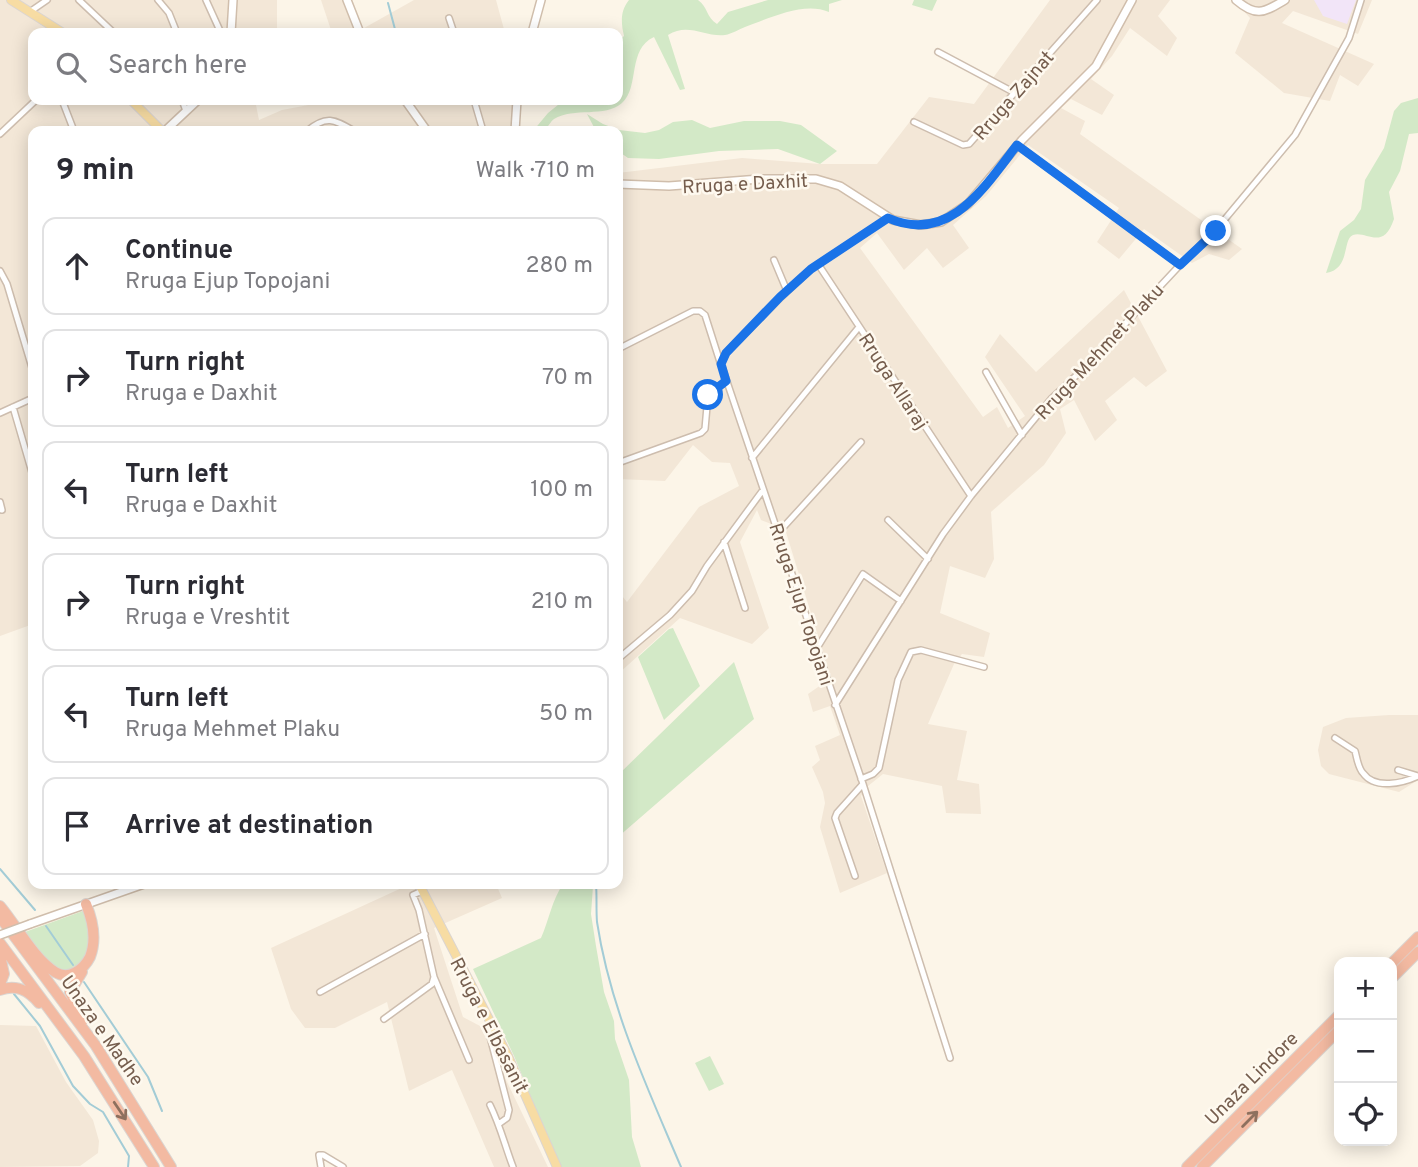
<!DOCTYPE html>
<meta charset="utf-8">
<style>
:root{--surface:#fff;--page:#f2f2f3;--text:#2b2b33;--muted:#7c7c81;--line:#e1e1e2}
body{margin:0;font-family:Overpass,sans-serif;background:var(--page);color:var(--text)}
.controls{position:absolute;right:21px;bottom:21px;display:grid;overflow:hidden;border-radius:14px;box-shadow:0 4px 18px #0003}
.controls button{width:63px;height:63px;display:grid;place-items:center;padding:0;border:0;border-bottom:2px solid var(--line);background:var(--surface);color:var(--text);font:35px sans-serif}
.stop{position:absolute;width:21px;height:21px;margin:-16px;border:5px solid #1a73e8;border-radius:50%;background:#fff}
.stop.end{background:#1a73e8;border-color:#fff;box-shadow:0 2px 7px #0008}
.list{margin:0;padding:0;list-style:none}
h2{display:flex;justify-content:space-between;align-items:center;height:91px;margin:0;padding:0 28px;font-size:30px}
h2 small{font-size:23px;font-weight:400;color:var(--muted)}
.list li{display:grid;grid-template-columns:46px 1fr auto;gap:21px;align-items:center;box-sizing:border-box;height:98px;margin:0 14px 14px;padding:0 14px;border:2px solid var(--line);border-radius:14px}
.list b{display:block;font-size:26px;white-space:nowrap}
.list p{margin:0;font-size:23px;white-space:nowrap;color:var(--muted)}
.list em{font-size:23px;font-style:normal;color:var(--muted)}
.icon{flex:none;width:38px;height:38px;fill:none;stroke:currentColor;stroke-width:2;stroke-linecap:round;stroke-linejoin:round}
.map{position:relative;flex:none;width:1418px;height:1167px;overflow:hidden}
.search{position:absolute;background:var(--surface);box-shadow:0 4px 18px #0003;left:28px;top:28px;width:595px;height:77px;display:flex;align-items:center;gap:18px;box-sizing:border-box;padding:0 24px;border-radius:14px;color:var(--muted);font-size:26px}
.panel{position:absolute;background:var(--surface);box-shadow:0 4px 18px #0003;left:28px;top:126px;width:595px;height:763px;border-radius:14px}
.map>svg:first-child{display:block}
.residential{fill:#f3e7d7}
.education{fill:#f2e5f8}
.green{fill:#d3e9c7}
.lines{fill:none;stroke-linecap:round;stroke-linejoin:round}
.stream{stroke:#a3ccd6;stroke-width:2}
.street-casing{stroke:#cdbdae;stroke-width:8}
.secondary-casing{stroke:#d0beac;stroke-width:10}
.primary-casing{stroke:#dbd5d1;stroke-width:10}
.highway-casing{stroke:#dbd5d1;stroke-width:12}
.street{stroke:#fff;stroke-width:5}
.secondary{stroke:#fff;stroke-width:7}
.primary{stroke:#f7dca3;stroke-width:8}
.highway{stroke:#f3baa2;stroke-width:10}
.secondary-bridge-casing{stroke:#d0beac;stroke-width:10;stroke-linecap:butt}
.secondary-bridge{stroke:#fff;stroke-width:7}
.oneway{stroke:#8e705e}
.route{stroke:#1a73e8;stroke-width:9}
.labels{text-anchor:middle;stroke-width:5;stroke-linejoin:round;paint-order:stroke}
.street-label{font-size:19px;fill:#755d4d;stroke:#fef9ef}
</style>
<div class="map">
<svg width="1418" height="1167" viewBox="0 0 1418 1167">
<rect width="100%" height="100%" fill="#fcf5e8"/>
<path class="residential" d="M 0,0 L 277,0 L 277,33 L 33,33 L 33,100 L 255,100 L 259,120 L 282,110 L 335,100 L 514,100 L 513,131 L 33,131 L 33,624 L 0,636 Z
M 321,0 L 344,0 L 357,32 L 414,0 L 496,0 L 505,33 L 332,33 Z
M 1050,0 L 1170,0 L 1158,16 L 1177,38 L 1167,56 L 1130,28 L 1112,56 L 1091,79 L 1114,95 L 1102,115 L 1071,99 L 1061,108 L 1085,121 L 1080,134 L 1242,249 L 1229,260 L 1209,254 L 1192,263 L 1144,229 L 1119,259 L 1097,242 L 1119,208 L 1028,145 L 986,196 L 953,225 L 969,248 L 943,268 L 927,248 L 904,270 L 877,233 L 860,248 L 983,417 L 997,407 L 1008,428 L 1025,416 L 985,357 L 1000,334 L 1036,372 L 1124,290 L 1167,371 L 1146,387 L 1134,377 L 1105,401 L 1117,420 L 1095,441 L 1074,400 L 1060,409 L 1066,433 L 1044,465 L 991,512 L 994,559 L 985,578 L 950,566 L 940,613 L 990,633 L 984,657 L 962,654 L 954,664 L 928,724 L 967,731 L 957,780 L 979,784 L 981,814 L 946,813 L 942,786 L 883,774 L 868,786 L 861,796 L 887,873 L 840,893 L 820,827 L 825,803 L 823,792 L 812,767 L 820,760 L 815,746 L 840,735 L 830,706 L 813,712 L 808,694 L 831,678 L 785,529 L 761,520 L 757,510 L 740,542 L 769,628 L 752,644 L 680,618 L 618,674 L 618,591 L 627,602 L 699,507 L 739,486 L 730,463 L 712,462 L 693,445 L 665,481 L 618,479 L 618,173 L 742,158 L 820,164 L 877,164 L 929,97 L 974,104 Z
M 1234,0 L 1372,0 L 1358,34 L 1293,11 L 1282,23 L 1374,64 L 1358,86 L 1340,75 L 1330,101 L 1284,93 L 1235,53 L 1250,18 Z
M 1389,715 L 1418,715 L 1418,780 L 1399,792 L 1329,774 L 1321,766 L 1318,750 L 1323,727 L 1346,718 Z
M 406,884 L 496,884 L 502,898 L 434,928 L 463,1017 L 480,1026 L 548,1167 L 494,1167 L 452,1070 L 409,1091 L 387,1002 L 335,1028 L 305,1028 L 291,1009 L 271,948 L 406,886 Z
M 0,1025 L 36,1026 L 66,1082 L 93,1120 L 99,1141 L 98,1153 L 80,1166 L 0,1167 Z"/>
<path class="education" d="M 1314,0 L 1356,0 L 1347,24 L 1323,16 Z"/>
<path class="green" d="M 629,0 L 698,0 C 708,7 706,17 717,24 L 728,12 L 768,0 L 842,0 L 829,4 L 829,12 C 804,1 770,18 745,27 C 739,29 732,34 725,35 C 704,37 688,22 668,35 L 685,89 L 680,90 L 654,37 C 627,49 640,87 622,103 C 605,118 574,107 554,119 C 551,121 547,128 544,131 L 533,131 L 548,113 L 564,100 L 618,100 L 618,41 L 624,36 C 621,23 620,11 629,0 Z
M 914,0 L 937,0 L 932,11 L 912,5 Z
M 1418,98 L 1418,133 L 1409,134 L 1400,171 L 1389,192 L 1394,219 C 1383,252 1366,230 1353,235 C 1342,239 1351,269 1326,273 L 1340,231 L 1354,220 L 1361,209 L 1365,180 L 1384,148 L 1394,111 L 1401,103 Z
M 587,114 L 603,124 L 619,130 L 645,133 L 659,130 L 673,122 L 692,120 L 710,128 L 744,121 L 780,121 L 801,125 L 837,151 L 820,164 L 778,149 L 719,151 L 659,159 L 628,158 L 618,151 L 618,131 L 596,131 Z
M 673,628 L 700,686 L 664,720 L 638,657 L 669,629 Z
M 734,662 L 754,719 L 618,837 L 618,775 Z
M 563,884 L 592,884 L 593,886 L 591,914 L 596,946 L 604,992 L 614,1021 L 615,1039 L 629,1080 L 632,1137 L 641,1167 L 560,1167 L 514,1056 L 473,969 L 541,938 C 549,920 552,900 563,884 Z
M 83,911 C 93,922 93,952 82,964 C 79,968 71,970 67,972 L 51,965 L 25,932 Z
M 710,1056 L 724,1084 L 709,1091 L 695,1063 Z"/>
<g class="lines">
<path class="stream" d="M 388,3 L 396,33
M 0,869 L 35,910
M 596,884 C 597,896 596,909 597,922 C 610,1008 647,1087 681,1167
M 46,926 L 73,965
M 84,982 L 148,1077 L 162,1111
M 14,994 L 40,1026 L 73,1086 L 90,1104 L 103,1112 L 129,1156 L 128,1167"/>
<g class="street-casing">
<path id="street" d="M 79,0 L 114,33
M 158,0 L 169,13 L 177,33
M 206,0 L 221,33
M 31,11 L 47,0
M 449,18 L 454,33
M 938,52 L 1015,93
M 62,100 L 74,131
M 182,100 L 186,111
M 474,100 L 483,131
M 914,122 L 963,145 L 969,144 L 1097,0
M 307,131 C 326,115 334,119 354,131
M 0,134 L 36,100
M 1017,145 L 1180,265
M 888,218 L 811,269 L 781,297 L 726,353 L 721,364 L 863,784 L 950,1058
M 774,260 L 787,291
M 818,264 L 971,496
M 0,271 L 7,284 L 33,371
M 618,349 L 693,311 L 700,311 L 705,315 L 720,362
M 986,372 L 1022,435
M 13,407 L 33,476
M 0,413 L 33,398
M 752,458 L 859,327
M 618,463 L 701,433 L 705,429 L 708,395 L 726,381
M 0,502 L 2,510
M 888,520 L 928,559
M 778,533 L 861,442
M 724,542 L 745,608
M 817,648 L 863,574 L 901,601
M 618,659 L 670,615 L 692,591 L 707,566 L 763,490
M 835,705 L 943,534 L 971,496 L 1051,399 L 1080,372 L 1180,265 L 1215,231 L 1295,135 L 1349,38 L 1361,0
M 1335,738 L 1355,751 C 1357,758 1358,768 1363,773 C 1375,790 1403,783 1418,776
M 1398,770 L 1418,776
M 861,779 L 873,774 L 879,768 L 898,680 L 911,652 L 921,650 L 984,667
M 855,876 L 835,818 L 837,813 L 863,784
M 434,977 L 469,1060
M 320,992 L 425,934
M 384,1019 L 432,984 L 434,977 L 419,910 L 413,895 L 422,891
M 489,1022 L 488,1029 L 509,1110 L 507,1118 L 500,1123
M 490,1105 C 500,1125 505,1146 513,1167
M 321,1167 L 319,1155 L 323,1155 L 343,1167"/>
</g>
<g class="secondary-casing">
<path id="secondary" d="M 347,0 L 360,33
M 1236,0 C 1257,18 1264,12 1285,0
M 231,33 L 233,0
M 532,33 L 541,0
M 405,100 L 427,131
M 165,131 L 198,100
M 515,131 L 517,100
M 618,184 L 669,186 L 760,179 L 816,179 L 840,186 L 893,220 L 921,225 L 941,222 L 968,204 L 1022,140 L 1096,66 L 1132,0
M 30,924 L 144,884"/>
</g>
<g class="primary-casing">
<path id="primary" d="M 11,0 L 63,33
M 131,100 L 162,131
M 419,884 L 508,1056 L 557,1167"/>
</g>
<g class="highway-casing">
<path id="highway" d="M 0,906 C 16,925 34,959 55,972 C 69,981 84,969 90,957 C 97,939 93,921 86,904
M 0,917 L 96,1046 L 171,1167
M 0,943 L 84,1056 L 154,1167
M 0,955 L 4,974 L 0,984
M 1392,963 L 1418,937
M 82,972 L 70,992 L 83,1020
M 1392,978 L 1418,952
M 0,990 C 16,984 28,990 39,1003
M 1187,1167 L 1339,1015
M 1202,1167 L 1339,1030"/>
</g>
<use href="#street" class="street"/>
<use href="#secondary" class="secondary"/>
<use href="#primary" class="primary"/>
<use href="#highway" class="highway"/>
<g class="secondary-bridge-casing">
<path id="secondary-bridge" d="M 0,935 L 30,924"/>
</g>
<use href="#secondary-bridge" class="secondary-bridge"/>
</g>
<defs><path id="oneway-shaft" d="M-6 0H5M1.5-3L5.5 0L1.5 3" fill="none" stroke-width="1.6" stroke-linecap="round" stroke-linejoin="round" transform="scale(1.75)"/></defs>
<g class="oneway">
<use href="#oneway-shaft" transform="translate(120 1111) rotate(56)"/>
<use href="#oneway-shaft" transform="translate(1250 1119) rotate(-45)"/>
</g>
<g class="lines">
<path class="route" d="M 708,395 L 726,381 L 721,364 L 726,353 L 780,297 L 811,269 L 888,218 C 949,245 984,188 1017,145 L 1180,265 L 1216,231"/>
</g>
<g class="labels">
<g class="street-label">
<text transform="translate(1013 95) rotate(-49)" y="7">Rruga Zajnat</text>
<text transform="translate(745 183) rotate(-3)" y="7">Rruga e Daxhit</text>
<text transform="translate(1099 351) rotate(-47)" y="7">Rruga Mehmet Plaku</text>
<text transform="translate(894 381) rotate(57)" y="7">Rruga Allaraj</text>
<text transform="translate(802 604) rotate(72)" y="7">Rruga Ejup Topojani</text>
<text transform="translate(490 1025) rotate(63)" y="7">Rruga e Elbasanit</text>
<text transform="translate(103 1030) rotate(55)" y="7">Unaza e Madhe</text>
<text transform="translate(1251 1078) rotate(-45)" y="7">Unaza Lindore</text>
</g>
</g>
</svg>
<div class="controls">
<button>+</button>
<button>−</button>
<button><svg class="icon" aria-label="locate" viewBox="0 0 24 24"><circle cx="12" cy="12" r="6"/><path d="M12 2v4M12 18v4M2 12h4M18 12h4"/></svg></button>
</div>
<div class="stop" style="left:708px;top:395px"></div>
<div class="stop end" style="left:1216px;top:231px"></div>
<div class="search"><svg class="icon" aria-label="search" viewBox="0 0 24 24"><circle cx="10" cy="10" r="6"/><path d="M15 15l6 6"/></svg>Search here</div>
<section class="panel">
<h2>9 min<small>Walk · 710 m</small></h2>
<ul class="list">
<li><svg class="icon" aria-label="ahead" viewBox="0 0 24 24"><path d="M12 20V5M6 11l6-6 6 6"/></svg><div><b>Continue</b><p>Rruga Ejup Topojani</p></div><em>280 m</em></li>
<li><svg class="icon" aria-label="right" viewBox="0 0 24 24"><path d="M7 20v-9h11M14 6l5 5-5 5"/></svg><div><b>Turn right</b><p>Rruga e Daxhit</p></div><em>70 m</em></li>
<li><svg class="icon" aria-label="left" viewBox="0 0 24 24"><path d="M17 20v-9H6M10 6l-5 5 5 5"/></svg><div><b>Turn left</b><p>Rruga e Daxhit</p></div><em>100 m</em></li>
<li><svg class="icon" aria-label="right" viewBox="0 0 24 24"><path d="M7 20v-9h11M14 6l5 5-5 5"/></svg><div><b>Turn right</b><p>Rruga e Vreshtit</p></div><em>210 m</em></li>
<li><svg class="icon" aria-label="left" viewBox="0 0 24 24"><path d="M17 20v-9H6M10 6l-5 5 5 5"/></svg><div><b>Turn left</b><p>Rruga Mehmet Plaku</p></div><em>50 m</em></li>
<li><svg class="icon" aria-label="arrive" viewBox="0 0 24 24"><path d="M6 21V4h12l-3 4 3 4H6"/></svg><div><b>Arrive at destination</b></div></li>
</ul>
</section>
</div>
